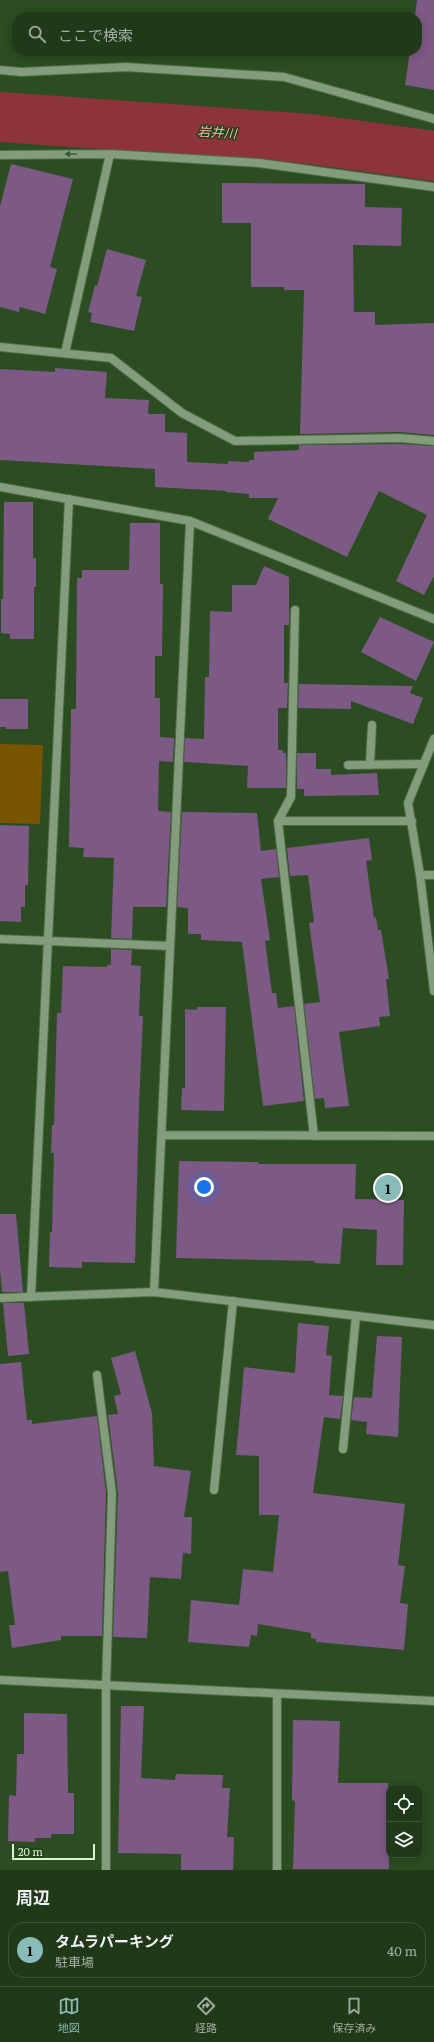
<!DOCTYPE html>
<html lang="ja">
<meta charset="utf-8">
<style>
:root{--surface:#203a19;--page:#284122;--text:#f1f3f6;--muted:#a2ada2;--line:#3d5438;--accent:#8bbbb9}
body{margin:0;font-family:Literata,"Noto Sans JP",serif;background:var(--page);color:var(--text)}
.controls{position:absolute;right:12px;bottom:12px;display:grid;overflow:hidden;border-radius:8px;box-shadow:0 2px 10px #0003}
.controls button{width:36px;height:36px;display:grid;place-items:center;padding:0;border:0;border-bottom:1px solid var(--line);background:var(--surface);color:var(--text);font:20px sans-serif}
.scale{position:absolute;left:12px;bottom:10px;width:83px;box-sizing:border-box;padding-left:4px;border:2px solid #def2d9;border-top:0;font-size:11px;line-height:14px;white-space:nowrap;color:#def2d9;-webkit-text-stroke:3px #204216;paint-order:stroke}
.you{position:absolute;left:204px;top:1187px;width:14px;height:14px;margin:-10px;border:3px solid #fff;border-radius:50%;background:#1a73e8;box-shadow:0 0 0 6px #1a73e833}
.badge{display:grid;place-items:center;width:26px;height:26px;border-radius:50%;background:var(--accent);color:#111;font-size:13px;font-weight:700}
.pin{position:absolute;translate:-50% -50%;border:2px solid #fff;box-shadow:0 1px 4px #0006}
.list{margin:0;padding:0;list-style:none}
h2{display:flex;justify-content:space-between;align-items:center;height:52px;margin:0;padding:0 16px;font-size:17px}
h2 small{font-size:13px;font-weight:400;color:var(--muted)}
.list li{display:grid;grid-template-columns:26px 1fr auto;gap:12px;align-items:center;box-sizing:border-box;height:56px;margin:0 8px 8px;padding:0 8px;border:1px solid var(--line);border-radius:16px}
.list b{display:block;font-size:15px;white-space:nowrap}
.list p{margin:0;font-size:13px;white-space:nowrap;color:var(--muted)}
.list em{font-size:13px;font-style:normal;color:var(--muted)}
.icon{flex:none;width:22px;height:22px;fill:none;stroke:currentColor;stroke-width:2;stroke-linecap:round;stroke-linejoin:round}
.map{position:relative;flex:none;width:434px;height:1870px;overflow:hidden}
.search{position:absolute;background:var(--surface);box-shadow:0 2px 10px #0003;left:12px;right:12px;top:12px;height:44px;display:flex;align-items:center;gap:10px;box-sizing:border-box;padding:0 14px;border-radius:16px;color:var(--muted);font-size:15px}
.sheet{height:116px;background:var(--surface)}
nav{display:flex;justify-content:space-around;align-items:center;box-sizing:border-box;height:56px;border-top:1px solid var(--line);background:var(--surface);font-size:11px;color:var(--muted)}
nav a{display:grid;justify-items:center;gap:2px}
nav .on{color:var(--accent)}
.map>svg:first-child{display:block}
.green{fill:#7a5500}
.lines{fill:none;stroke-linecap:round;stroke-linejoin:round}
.river{stroke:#8d343a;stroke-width:50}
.building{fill:#7d5986}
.service-casing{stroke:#4b6b42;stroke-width:10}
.minor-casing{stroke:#4b6b42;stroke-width:10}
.service{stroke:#839c7c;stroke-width:8}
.minor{stroke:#839c7c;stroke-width:8}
.oneway{fill:#395830}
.labels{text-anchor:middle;stroke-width:3;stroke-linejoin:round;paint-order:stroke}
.water-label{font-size:13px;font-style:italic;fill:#feb1b1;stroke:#204216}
</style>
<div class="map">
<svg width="434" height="1870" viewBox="0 0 434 1870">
<rect width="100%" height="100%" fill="#2b4d21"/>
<path class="green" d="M 0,744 L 43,745 L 40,824 L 0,823 Z"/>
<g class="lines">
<path class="river" d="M 0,117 L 310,139 L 434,156"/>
</g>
<path class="building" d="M 417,0 L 434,0 L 434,90 L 405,85 L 410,51 L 417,51 L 417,17 L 415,17 Z
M 11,164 L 73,179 L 50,267 L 57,269 L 45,314 L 20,307 L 19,312 L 0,307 L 0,206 Z
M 222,183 L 365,184 L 365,207 L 402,208 L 401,246 L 353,245 L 354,312 L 375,312 L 375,325 L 434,323 L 434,435 L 400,432 L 300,434 L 304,290 L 284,290 L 284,287 L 251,287 L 251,223 L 222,223 Z
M 107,249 L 146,260 L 136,296 L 142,297 L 134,331 L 90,322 L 92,313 L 88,312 L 95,285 L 97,286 Z
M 55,368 L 107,372 L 105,398 L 149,400 L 148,414 L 165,414 L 165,432 L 187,433 L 187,462 L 228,464 L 228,461 L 249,462 L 249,460 L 254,460 L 254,452 L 299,450 L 299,445 L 400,444 L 434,446 L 434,576 L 424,595 L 396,581 L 427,515 L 379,491 L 347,557 L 268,519 L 278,498 L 249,498 L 249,494 L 226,492 L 226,491 L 155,487 L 155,469 L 0,460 L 0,369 L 55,372 Z
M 4,502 L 33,502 L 33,558 L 36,558 L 36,587 L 34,587 L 34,639 L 10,639 L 10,634 L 1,633 L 1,599 L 3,599 Z
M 130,523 L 160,523 L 160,584 L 163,584 L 162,656 L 155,656 L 155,698 L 160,698 L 160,737 L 174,738 L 173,762 L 159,761 L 158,811 L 171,812 L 166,907 L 133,907 L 132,939 L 111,938 L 114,858 L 83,857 L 84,848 L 69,847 L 71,713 L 71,709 L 76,709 L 77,578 L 82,578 L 82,570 L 129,570 Z
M 264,566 L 289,577 L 289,625 L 284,625 L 284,683 L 288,683 L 287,708 L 278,708 L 278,750 L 283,750 L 283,753 L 286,753 L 286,788 L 247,788 L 248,766 L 184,762 L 185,738 L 204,739 L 205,677 L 209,677 L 210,611 L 232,612 L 232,585 L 256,585 Z
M 380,617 L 434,642 L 416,681 L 361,652 Z
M 299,684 L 413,686 L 410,693 L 423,698 L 413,724 L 351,701 L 351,709 L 298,708 Z
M 0,699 L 28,699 L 28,729 L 6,729 L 6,727 L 0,727 Z
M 297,753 L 316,753 L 316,769 L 331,769 L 331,775 L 377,773 L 379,795 L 304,796 L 304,789 L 297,789 Z
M 182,812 L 257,813 L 261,851 L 276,849 L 279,877 L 261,879 L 270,940 L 265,941 L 272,993 L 276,993 L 278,1008 L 294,1006 L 304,1101 L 263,1106 L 242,942 L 201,940 L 201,934 L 188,934 L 188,908 L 177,907 Z
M 0,825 L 29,826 L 28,885 L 25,885 L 25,907 L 21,907 L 21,922 L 0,921 Z
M 369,838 L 372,860 L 366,861 L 374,918 L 376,917 L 378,930 L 381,930 L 389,979 L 386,979 L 390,1016 L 379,1017 L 380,1026 L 339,1032 L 349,1106 L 325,1108 L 324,1098 L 315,1099 L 304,1004 L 320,1002 L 309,923 L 314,922 L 308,875 L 290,876 L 287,848 Z
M 111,949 L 132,950 L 131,965 L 141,966 L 139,1016 L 143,1016 L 139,1104 L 135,1263 L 82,1262 L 82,1268 L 49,1267 L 50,1232 L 52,1232 L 54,1153 L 51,1153 L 52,1125 L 54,1125 L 57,1013 L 61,1013 L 63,966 L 107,967 L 107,965 L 111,965 Z
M 197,1007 L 226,1007 L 224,1111 L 181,1110 L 182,1088 L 185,1088 L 185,1009 L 197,1010 Z
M 179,1161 L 259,1162 L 258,1164 L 356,1164 L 355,1199 L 404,1200 L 403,1265 L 376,1265 L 377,1230 L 343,1228 L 340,1264 L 314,1263 L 315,1261 L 176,1258 Z
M 0,1214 L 16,1214 L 23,1292 L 2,1292 L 0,1269 Z
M 3,1303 L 24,1303 L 29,1354 L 8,1356 Z
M 298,1323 L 329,1326 L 326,1355 L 332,1356 L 329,1395 L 343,1396 L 340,1419 L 324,1417 L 313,1493 L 405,1504 L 398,1565 L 405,1566 L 400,1603 L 408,1604 L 404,1650 L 316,1642 L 316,1639 L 311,1638 L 311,1633 L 258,1624 L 257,1636 L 251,1635 L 249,1647 L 188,1642 L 191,1600 L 239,1605 L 243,1569 L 273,1572 L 279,1515 L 259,1515 L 259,1456 L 236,1455 L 242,1391 L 244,1367 L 295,1373 Z
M 377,1336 L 402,1337 L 398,1437 L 366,1434 L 367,1422 L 351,1420 L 354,1397 L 372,1398 Z
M 135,1351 L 152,1413 L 154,1466 L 191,1471 L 184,1517 L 192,1517 L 191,1554 L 183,1553 L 181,1579 L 150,1577 L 147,1638 L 113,1637 L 118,1493 L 108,1415 L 118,1414 L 114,1396 L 121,1394 L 111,1358 Z
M 21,1362 L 27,1420 L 32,1420 L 32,1424 L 97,1416 L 106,1493 L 102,1636 L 61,1636 L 61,1640 L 12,1648 L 9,1625 L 15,1625 L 8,1571 L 0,1572 L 0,1364 Z
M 121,1706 L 144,1706 L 141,1778 L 175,1780 L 176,1774 L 223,1775 L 222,1788 L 230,1788 L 227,1837 L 234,1837 L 233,1870 L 181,1870 L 181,1854 L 118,1853 Z
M 24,1713 L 67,1714 L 68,1793 L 74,1793 L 74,1834 L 51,1834 L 51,1838 L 35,1838 L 35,1842 L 8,1841 L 9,1795 L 16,1796 L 17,1754 L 24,1754 Z
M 293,1720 L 340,1721 L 338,1783 L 388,1783 L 389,1869 L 293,1869 L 295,1801 L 292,1800 Z"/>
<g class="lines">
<g class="service-casing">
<path id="service" d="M 348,765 L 424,764
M 370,765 L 372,725
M 278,821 L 291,797 L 295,610
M 97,1375 L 112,1493 L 106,1687 L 106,1870
M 343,1449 L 356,1316
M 214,1490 L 233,1301"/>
</g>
<g class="minor-casing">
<path id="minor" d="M 0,70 L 21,72 L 126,67 L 284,77 L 434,119
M 0,155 L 110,154 L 259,163 L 434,187
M 0,347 L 111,358 L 182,413 L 235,441 L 400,438 L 434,441
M 65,353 L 110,154
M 0,487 L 190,521 L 434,619
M 434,739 L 408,803 L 420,875 L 434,991
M 420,875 L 434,875
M 0,939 L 170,946
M 163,1135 L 434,1136
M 314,1136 L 278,821 L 412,821
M 154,1292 L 190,521
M 31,1297 L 69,499
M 0,1298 L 154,1292 L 434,1325
M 0,1680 L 434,1701
M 277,1695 L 277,1870"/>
</g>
<use href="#service" class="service"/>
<use href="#minor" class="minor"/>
</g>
<defs><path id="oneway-solid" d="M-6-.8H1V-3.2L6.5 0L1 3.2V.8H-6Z"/></defs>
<use class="oneway" href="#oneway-solid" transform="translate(71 154) rotate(180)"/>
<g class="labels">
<g class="water-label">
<text transform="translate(217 132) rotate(4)" y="5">岩井川</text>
</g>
</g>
</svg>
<div class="controls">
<button><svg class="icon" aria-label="locate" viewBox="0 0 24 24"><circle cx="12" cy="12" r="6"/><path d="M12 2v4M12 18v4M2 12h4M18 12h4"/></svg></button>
<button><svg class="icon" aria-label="layers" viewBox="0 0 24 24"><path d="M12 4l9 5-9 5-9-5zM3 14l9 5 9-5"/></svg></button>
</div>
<div class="scale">20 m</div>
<div class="you"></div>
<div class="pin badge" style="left:388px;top:1188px">1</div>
<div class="search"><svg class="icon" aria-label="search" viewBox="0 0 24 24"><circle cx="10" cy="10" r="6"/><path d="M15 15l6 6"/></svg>ここで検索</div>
</div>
<section class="sheet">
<h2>周辺<small></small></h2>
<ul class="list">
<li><span class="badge">1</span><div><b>タムラパーキング</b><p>駐車場</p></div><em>40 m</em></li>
</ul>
</section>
<nav>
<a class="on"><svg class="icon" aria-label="map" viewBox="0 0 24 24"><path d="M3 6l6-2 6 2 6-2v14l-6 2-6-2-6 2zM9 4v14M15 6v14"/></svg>地図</a>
<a><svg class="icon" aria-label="directions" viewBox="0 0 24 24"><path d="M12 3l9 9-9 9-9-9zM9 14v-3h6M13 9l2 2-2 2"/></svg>経路</a>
<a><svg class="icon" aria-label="saved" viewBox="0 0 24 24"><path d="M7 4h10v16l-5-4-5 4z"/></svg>保存済み</a>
</nav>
